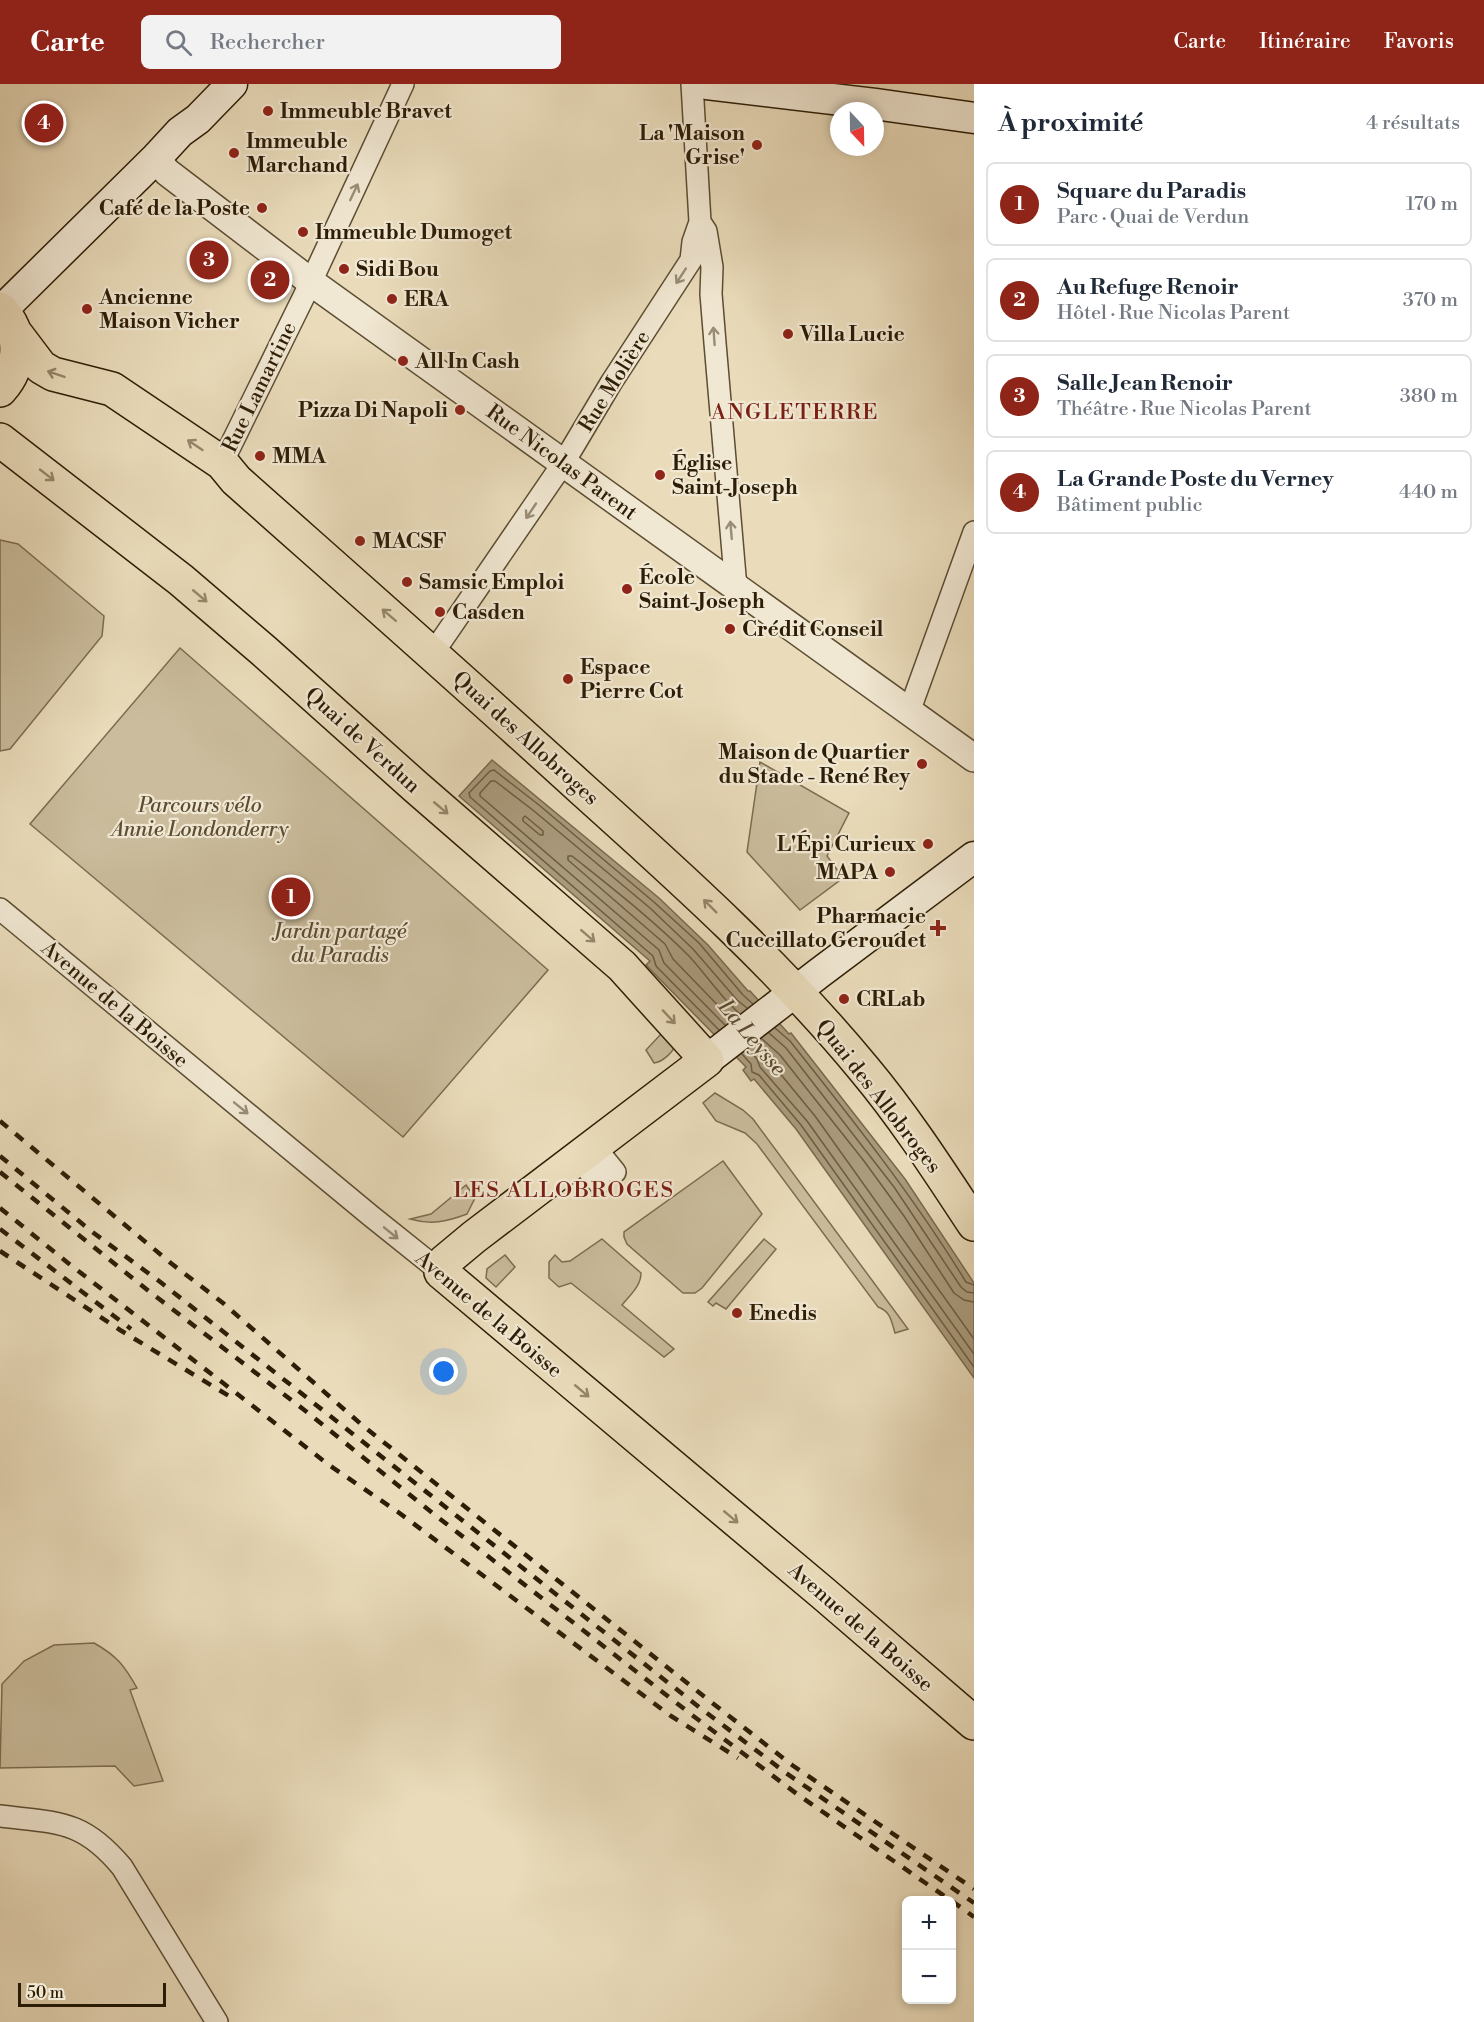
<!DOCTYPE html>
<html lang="fr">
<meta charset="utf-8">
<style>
:root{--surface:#fff;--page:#f2f2f3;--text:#1f2937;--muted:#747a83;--line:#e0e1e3;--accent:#8f2418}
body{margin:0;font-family:"Libre Bodoni",serif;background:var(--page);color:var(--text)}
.controls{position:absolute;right:18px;bottom:18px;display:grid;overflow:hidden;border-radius:9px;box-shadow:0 3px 9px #0003}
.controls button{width:54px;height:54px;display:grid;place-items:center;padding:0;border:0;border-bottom:2px solid var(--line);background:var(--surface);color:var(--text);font:30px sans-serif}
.compass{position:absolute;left:830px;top:18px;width:54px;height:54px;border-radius:50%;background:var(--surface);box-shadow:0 3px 9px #0003;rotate:158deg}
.scale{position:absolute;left:18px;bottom:15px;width:148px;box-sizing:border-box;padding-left:6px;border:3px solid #2d1d06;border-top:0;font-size:16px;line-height:21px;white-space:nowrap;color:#2d1d06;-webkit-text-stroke:4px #f1e8d3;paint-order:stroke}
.you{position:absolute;left:444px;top:1288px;width:21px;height:21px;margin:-15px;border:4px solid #fff;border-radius:50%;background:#1a73e8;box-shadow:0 0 0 9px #1a73e833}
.badge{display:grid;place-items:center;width:39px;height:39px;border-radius:50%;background:var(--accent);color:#fff;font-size:20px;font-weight:700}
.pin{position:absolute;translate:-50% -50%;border:3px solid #fff;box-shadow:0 2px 6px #0006}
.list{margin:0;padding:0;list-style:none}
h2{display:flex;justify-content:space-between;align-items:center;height:78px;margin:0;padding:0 24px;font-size:26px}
h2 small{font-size:20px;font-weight:400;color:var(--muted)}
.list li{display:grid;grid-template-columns:39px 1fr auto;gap:18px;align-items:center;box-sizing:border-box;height:84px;margin:0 12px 12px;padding:0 12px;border:2px solid var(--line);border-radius:9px}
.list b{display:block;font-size:22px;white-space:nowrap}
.list p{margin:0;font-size:20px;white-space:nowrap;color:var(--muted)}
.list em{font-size:20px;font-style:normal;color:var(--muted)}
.icon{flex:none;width:33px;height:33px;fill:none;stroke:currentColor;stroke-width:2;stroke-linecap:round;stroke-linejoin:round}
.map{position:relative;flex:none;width:974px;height:1938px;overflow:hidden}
header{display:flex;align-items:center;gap:36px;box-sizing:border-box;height:84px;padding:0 30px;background:var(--accent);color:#fff}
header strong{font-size:28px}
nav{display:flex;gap:33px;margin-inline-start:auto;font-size:21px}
.search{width:420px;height:54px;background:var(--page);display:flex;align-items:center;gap:15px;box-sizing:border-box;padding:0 21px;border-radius:9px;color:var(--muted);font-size:22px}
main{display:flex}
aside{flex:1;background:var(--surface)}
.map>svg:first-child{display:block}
.green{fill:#cabc9c;stroke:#7c6c51;stroke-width:1.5}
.water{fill:#aa9b7d;stroke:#78694d;stroke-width:1.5}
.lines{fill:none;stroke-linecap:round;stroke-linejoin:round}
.shore{stroke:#6c5c42;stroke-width:1.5}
.minor-casing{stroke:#5c4d33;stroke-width:24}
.tertiary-casing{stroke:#5c4d33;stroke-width:30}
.secondary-casing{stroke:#2d1d06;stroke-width:33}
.primary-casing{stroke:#2d1d06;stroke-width:36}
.minor{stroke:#f1e8d3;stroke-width:21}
.tertiary{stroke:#f1e8d3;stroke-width:27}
.secondary{stroke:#f1e8d3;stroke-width:30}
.primary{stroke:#eadcbb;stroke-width:33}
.rail{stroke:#2d1d06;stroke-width:4.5;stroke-dasharray:10 10;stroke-linecap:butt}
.oneway{stroke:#998d77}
.oneway2{stroke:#95866a}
.poi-dot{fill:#8f2418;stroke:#f1e8d3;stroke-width:2}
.labels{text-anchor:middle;stroke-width:4.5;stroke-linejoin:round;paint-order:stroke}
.poi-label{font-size:21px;font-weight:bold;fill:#2d1d06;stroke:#f1e8d3;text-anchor:start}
.street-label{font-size:21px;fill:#2d1d06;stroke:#f1e8d3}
.park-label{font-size:21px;font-style:italic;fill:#5c4d33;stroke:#f1e8d3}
.neighbourhood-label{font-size:22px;letter-spacing:1.5px;fill:#7a1f14;stroke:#f1e8d3}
.water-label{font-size:22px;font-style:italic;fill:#594930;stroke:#f1e8d3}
</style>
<header>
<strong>Carte</strong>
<div class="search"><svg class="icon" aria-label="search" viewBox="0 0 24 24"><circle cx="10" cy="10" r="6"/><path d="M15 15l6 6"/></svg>Rechercher</div>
<nav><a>Carte</a><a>Itinéraire</a><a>Favoris</a></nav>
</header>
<main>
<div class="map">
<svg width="974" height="1938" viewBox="0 0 974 1938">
<rect width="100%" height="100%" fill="#eadcbb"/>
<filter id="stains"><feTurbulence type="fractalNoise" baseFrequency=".00333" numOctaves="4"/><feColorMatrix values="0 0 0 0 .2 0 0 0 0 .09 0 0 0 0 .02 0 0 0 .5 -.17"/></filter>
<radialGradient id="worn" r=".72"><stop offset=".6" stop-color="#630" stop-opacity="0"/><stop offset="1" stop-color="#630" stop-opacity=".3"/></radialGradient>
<path class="green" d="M 0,456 L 18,460 L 104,532 L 102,552 L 10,665 L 0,667 Z
M 180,564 L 548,886 L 403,1053 L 30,740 Z
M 760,678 L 849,729 L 827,772 L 843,794 L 800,826 L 747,768 Z
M 662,949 L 676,960 C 673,968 663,978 654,979 L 646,966 Z
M 715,1009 L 743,1026 L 753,1035 L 908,1245 L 895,1249 C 891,1236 891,1228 878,1223 L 757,1060 L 745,1049 L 716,1037 L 703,1019 Z
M 723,1077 L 762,1130 L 702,1204 L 695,1209 L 683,1209 L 627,1160 L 624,1153 L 624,1148 Z
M 466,1101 L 475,1114 L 467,1130 C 446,1138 431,1141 410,1135 L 431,1130 Z
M 602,1155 L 641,1189 C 641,1202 630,1211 622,1221 L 674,1265 L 664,1273 L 571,1199 L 559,1203 L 549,1194 L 549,1178 L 555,1171 L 562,1178 L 570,1177 Z
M 764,1155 L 776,1165 L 726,1225 L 716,1219 L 713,1222 L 708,1218 Z
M 505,1171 L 515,1183 L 496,1203 L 486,1194 L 487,1185 Z
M 94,1559 C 117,1572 124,1581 137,1604 L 130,1606 L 163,1697 L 134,1702 L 115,1682 L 0,1684 L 2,1600 L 24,1577 L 54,1561 Z"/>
<path class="water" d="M 492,676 L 659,814 L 708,861 L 748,907 L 750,907 L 789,950 L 791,949 L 905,1095 L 974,1199 L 974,1294 L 796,1045 L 754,995 L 751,997 L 743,986 L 746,983 L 646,881 L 650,877 L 459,712 Z"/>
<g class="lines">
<path class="shore" d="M 525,732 L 543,747 L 543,751 L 540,751 L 523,737 L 523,734 Z
M 732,936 L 673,875 L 665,860 L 568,776 L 568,772 L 572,772 C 612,804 652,835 688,871 C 706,890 720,913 740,930
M 725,941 L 664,879 L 659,866 L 480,712 L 480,709 L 491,697 L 495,697 L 534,727 L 650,824 L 693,865 L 737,916 L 747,924
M 775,944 L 790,957 C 852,1035 914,1113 966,1198 L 974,1201
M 719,946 L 656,882 L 653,872 L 470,713 L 469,709 L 490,687 L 494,686 L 539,721 L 655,819 L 699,859 L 743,911 L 753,920
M 769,949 L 786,964 L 894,1103 L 961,1203 L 967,1208 L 974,1209
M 762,955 L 780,971 L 864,1077 L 904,1132 L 954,1209 L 964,1216 L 974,1218
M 755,959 L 815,1032 L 974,1255
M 748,965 L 757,975 L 760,983 L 807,1037 L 974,1270
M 742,970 L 751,980 L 752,988 L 759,991 L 801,1041 L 974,1283"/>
<g class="minor-casing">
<path id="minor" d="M 692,0 L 700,138 L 706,147 L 712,183 L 711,210 L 715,259 L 736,504
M 222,379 L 311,198 L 403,0
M 433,569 L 564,378 L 611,299 L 691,176 L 693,158 L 700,138
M 909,628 L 974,448
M 0,825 L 371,1132 L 441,1188
M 594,1062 L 615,1088
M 578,1074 L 599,1099
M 0,1732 C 57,1739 82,1735 122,1783 L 217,1938"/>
</g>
<g class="tertiary-casing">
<path id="tertiary" d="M 156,74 L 167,88 L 311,198 L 974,674"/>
</g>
<g class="secondary-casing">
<path id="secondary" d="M 707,0 L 875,20 L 974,34
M 2,226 L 156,74 L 180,48 L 198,35 L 232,0
M 707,976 L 818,890 L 974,773"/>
</g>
<g class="primary-casing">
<path id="primary" d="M 0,225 C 23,249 22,282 0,306
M 13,246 L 41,283 L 53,290 L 112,305 L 222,379 L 236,396 C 352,499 468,601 583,706 C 681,794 780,883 864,985 C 905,1034 939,1087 974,1140
M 0,356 L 181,496 L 264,567 L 416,703 L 622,882 L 707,976 L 474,1153 L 444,1178 L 441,1188 L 824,1510 L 974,1639"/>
</g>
<use href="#minor" class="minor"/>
<use href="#tertiary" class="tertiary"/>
<use href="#secondary" class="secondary"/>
<use href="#primary" class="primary"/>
<path class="rail" d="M 0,1037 L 172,1180 L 223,1219 L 362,1341 L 706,1614 L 792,1681 L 974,1805
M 0,1072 L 91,1147 L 159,1197 L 699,1623 L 786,1689 L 974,1819
M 0,1088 L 150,1208 L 303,1325 L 435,1431 L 692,1631 L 797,1710 L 950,1816
M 0,1124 L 68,1179 L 329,1381 L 398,1428 L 671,1632 L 738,1674
M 0,1145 L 131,1245
M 0,1167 L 120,1246 L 229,1312
M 952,1817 L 974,1833"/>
</g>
<defs><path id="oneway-shaft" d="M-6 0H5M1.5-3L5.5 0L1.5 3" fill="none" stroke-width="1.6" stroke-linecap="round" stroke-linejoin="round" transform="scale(1.5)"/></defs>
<g class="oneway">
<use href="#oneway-shaft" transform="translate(354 108) rotate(-65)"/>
<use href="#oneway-shaft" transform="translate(681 192) rotate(123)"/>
<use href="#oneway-shaft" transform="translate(714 252) rotate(-94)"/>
<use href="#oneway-shaft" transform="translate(531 427) rotate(124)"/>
<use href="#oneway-shaft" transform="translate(731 446) rotate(-95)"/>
<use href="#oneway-shaft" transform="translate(241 1024) rotate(39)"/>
<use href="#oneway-shaft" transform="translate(391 1149) rotate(39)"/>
</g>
<g class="oneway2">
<use href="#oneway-shaft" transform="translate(56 290) rotate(-161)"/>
<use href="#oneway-shaft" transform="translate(195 361) rotate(-146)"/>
<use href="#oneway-shaft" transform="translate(47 391) rotate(38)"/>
<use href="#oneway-shaft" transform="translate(200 512) rotate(40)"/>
<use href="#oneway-shaft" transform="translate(389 531) rotate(-139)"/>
<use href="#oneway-shaft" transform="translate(441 724) rotate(40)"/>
<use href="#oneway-shaft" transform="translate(710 822) rotate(-135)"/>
<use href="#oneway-shaft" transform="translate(588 852) rotate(41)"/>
<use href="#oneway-shaft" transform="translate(669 933) rotate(47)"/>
<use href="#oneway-shaft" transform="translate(582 1307) rotate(40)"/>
<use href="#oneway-shaft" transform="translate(731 1433) rotate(40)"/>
</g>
<g class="poi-dot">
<circle cx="268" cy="27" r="6"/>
<circle cx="757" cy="61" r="6"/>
<circle cx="234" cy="69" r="6"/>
<circle cx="262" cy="124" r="6"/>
<circle cx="303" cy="148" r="6"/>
<circle cx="344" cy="185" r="6"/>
<circle cx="392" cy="215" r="6"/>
<circle cx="87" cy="225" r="6"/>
<circle cx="788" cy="250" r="6"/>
<circle cx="403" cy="277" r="6"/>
<circle cx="460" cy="326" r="6"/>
<circle cx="260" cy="372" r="6"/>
<circle cx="660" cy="391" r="6"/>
<circle cx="360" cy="457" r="6"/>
<circle cx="407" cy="498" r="6"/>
<circle cx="627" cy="505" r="6"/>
<circle cx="440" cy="528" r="6"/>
<circle cx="730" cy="545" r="6"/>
<circle cx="568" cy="595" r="6"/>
<circle cx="922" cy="680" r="6"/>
<circle cx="928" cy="760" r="6"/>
<circle cx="890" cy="788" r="6"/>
<path d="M935 835h6v6h6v6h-6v6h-6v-6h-6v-6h6z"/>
<circle cx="844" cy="915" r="6"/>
<circle cx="737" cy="1229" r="6"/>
</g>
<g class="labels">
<g class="poi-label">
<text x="280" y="34">Immeuble Bravet</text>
<text x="745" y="56" text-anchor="end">La 'Maison<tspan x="745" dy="24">Grise'</tspan></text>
<text x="246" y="64">Immeuble<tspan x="246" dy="24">Marchand</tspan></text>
<text x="250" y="131" text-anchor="end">Café de la Poste</text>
<text x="315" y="155">Immeuble Dumoget</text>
<text x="356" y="192">Sidi Bou</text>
<text x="99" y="220">Ancienne<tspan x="99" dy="24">Maison Vicher</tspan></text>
<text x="404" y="222">ERA</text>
<text x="800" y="257">Villa Lucie</text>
<text x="415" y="284">All In Cash</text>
<text x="448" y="333" text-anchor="end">Pizza Di Napoli</text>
<text x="272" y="379">MMA</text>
<text x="672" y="386">Église<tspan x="672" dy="24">Saint-Joseph</tspan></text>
<text x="372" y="464">MACSF</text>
<text x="639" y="500">École<tspan x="639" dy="24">Saint-Joseph</tspan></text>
<text x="419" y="505">Samsic Emploi</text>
<text x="452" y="535">Casden</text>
<text x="742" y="552">Crédit Conseil</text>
<text x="580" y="590">Espace<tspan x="580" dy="24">Pierre Cot</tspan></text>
<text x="910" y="675" text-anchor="end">Maison de Quartier<tspan x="910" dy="24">du Stade - René Rey</tspan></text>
<text x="916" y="767" text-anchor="end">L'Épi Curieux</text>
<text x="878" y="795" text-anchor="end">MAPA</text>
<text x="926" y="839" text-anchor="end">Pharmacie<tspan x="926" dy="24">Cuccillato Geroudet</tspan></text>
<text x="856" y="922">CRLab</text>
<text x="749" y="1236">Enedis</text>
</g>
<g class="street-label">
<text transform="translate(614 297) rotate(-58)" y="7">Rue Molière</text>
<text transform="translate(259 303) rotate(-64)" y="7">Rue Lamartine</text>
<text transform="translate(562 378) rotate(36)" y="7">Rue Nicolas Parent</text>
<text transform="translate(526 654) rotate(42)" y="7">Quai des Allobroges</text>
<text transform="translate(363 656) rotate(42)" y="7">Quai de Verdun</text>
<text transform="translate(115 920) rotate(40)" y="7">Avenue de la Boisse</text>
<text transform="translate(879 1012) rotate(52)" y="7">Quai des Allobroges</text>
<text transform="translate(489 1230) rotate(40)" y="7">Avenue de la Boisse</text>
<text transform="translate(861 1543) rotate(41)" y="7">Avenue de la Boisse</text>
</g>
<g class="park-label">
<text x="200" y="728">Parcours vélo<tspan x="200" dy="24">Annie Londonderry</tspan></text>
<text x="340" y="854">Jardin partagé<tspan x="340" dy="24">du Paradis</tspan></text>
</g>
<g class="neighbourhood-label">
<text x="795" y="335">ANGLETERRE</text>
<text x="564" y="1113">LES ALLOBROGES</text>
</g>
<g class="water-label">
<text transform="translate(753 953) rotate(50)" y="8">La Leysse</text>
</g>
</g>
<rect width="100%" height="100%" filter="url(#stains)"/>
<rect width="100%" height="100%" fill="url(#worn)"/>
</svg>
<div class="controls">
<button>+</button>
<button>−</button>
</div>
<svg class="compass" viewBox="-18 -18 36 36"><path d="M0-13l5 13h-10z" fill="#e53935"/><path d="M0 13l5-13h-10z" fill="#747a83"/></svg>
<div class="scale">50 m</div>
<div class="you"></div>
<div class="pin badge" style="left:291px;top:813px">1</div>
<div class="pin badge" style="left:270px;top:196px">2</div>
<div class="pin badge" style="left:209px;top:176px">3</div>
<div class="pin badge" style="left:44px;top:39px">4</div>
</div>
<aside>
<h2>À proximité<small>4 résultats</small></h2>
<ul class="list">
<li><span class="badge">1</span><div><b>Square du Paradis</b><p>Parc · Quai de Verdun</p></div><em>170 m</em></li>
<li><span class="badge">2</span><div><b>Au Refuge Renoir</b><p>Hôtel · Rue Nicolas Parent</p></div><em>370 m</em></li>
<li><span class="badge">3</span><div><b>Salle Jean Renoir</b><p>Théâtre · Rue Nicolas Parent</p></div><em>380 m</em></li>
<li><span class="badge">4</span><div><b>La Grande Poste du Verney</b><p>Bâtiment public</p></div><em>440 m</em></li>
</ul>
</aside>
</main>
